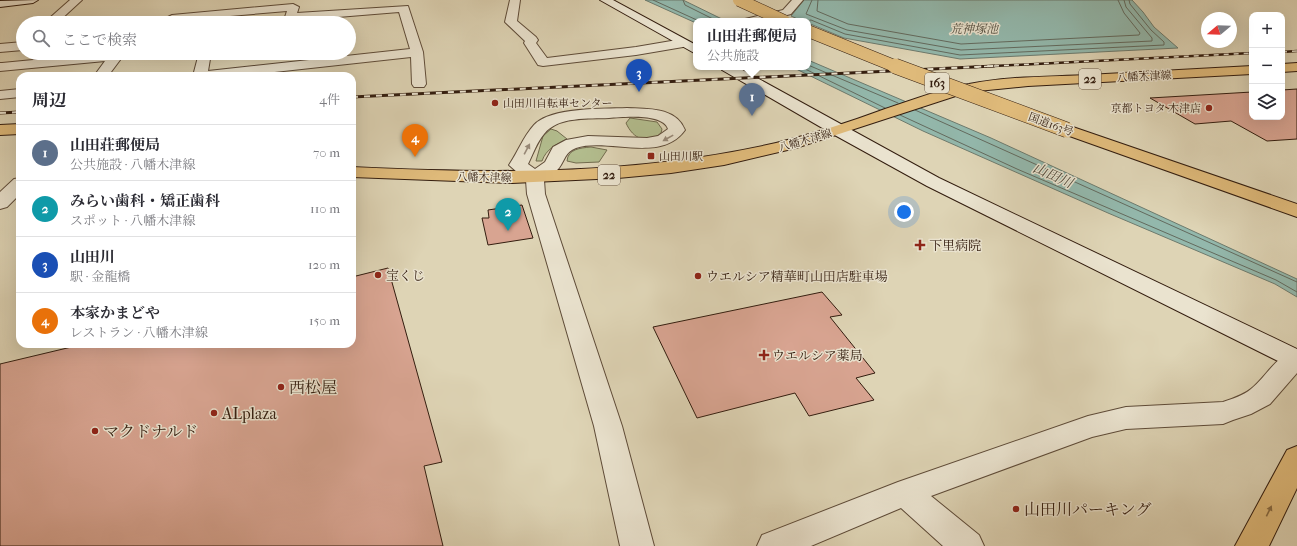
<!DOCTYPE html>
<html lang="ja">
<meta charset="utf-8">
<style>
:root{--surface:#fff;--page:#f2f2f3;--text:#2b2b33;--muted:#7c7c81;--line:#e1e1e2;--accent:#0b8043}
body{margin:0;font-family:"IM FELL French Canon","Noto Serif JP",serif;background:var(--page);color:var(--text)}
.controls{position:absolute;right:12px;top:12px;display:grid;overflow:hidden;border-radius:8px;box-shadow:0 4px 16px #0002}
.controls button{width:36px;height:36px;display:grid;place-items:center;padding:0;border:0;border-bottom:1px solid var(--line);background:var(--surface);color:var(--text);font:20px sans-serif}
.compass{position:absolute;left:1201px;top:12px;width:36px;height:36px;border-radius:50%;background:var(--surface);box-shadow:0 4px 16px #0002;rotate:251deg}
.you{position:absolute;left:904px;top:212px;width:14px;height:14px;margin:-10px;border:3px solid #fff;border-radius:50%;background:#1a73e8;box-shadow:0 0 0 6px #1a73e833}
.badge{display:grid;place-items:center;width:26px;height:26px;border-radius:50%;background:var(--accent);color:#fff;font-size:13px;font-weight:700}
.pin{position:absolute;translate:-50% -33px;filter:drop-shadow(0 1px 2px #0008)}
.pin::after{content:'';position:absolute;top:21px;width:14px;height:12px;background:inherit;clip-path:polygon(0 0,100% 0,50% 100%)}
.popup{position:absolute;left:693px;top:18px;width:118px;height:52px;box-sizing:border-box;display:grid;place-content:center;border-radius:8px;background:var(--surface);filter:drop-shadow(0 1px 3px #0005);font-size:13px;white-space:nowrap;color:var(--muted)}
.popup b{font-size:15px;color:var(--text)}
.popup::after{content:'';position:absolute;left:50%;top:100%;margin-left:-8px;border:8px solid transparent;border-top-color:var(--surface)}
.list{margin:0;padding:0;list-style:none}
h2{display:flex;justify-content:space-between;align-items:center;height:52px;margin:0;padding:0 16px;font-size:17px}
h2 small{font-size:13px;font-weight:400;color:var(--muted)}
.list li{display:grid;grid-template-columns:26px 1fr auto;gap:12px;align-items:center;box-sizing:border-box;height:56px;padding:0 16px;border-top:1px solid var(--line)}
.list b{display:block;font-size:15px;white-space:nowrap}
.list p{margin:0;font-size:13px;white-space:nowrap;color:var(--muted)}
.list em{font-size:13px;font-style:normal;color:var(--muted)}
.icon{flex:none;width:22px;height:22px;fill:none;stroke:currentColor;stroke-width:2;stroke-linecap:round;stroke-linejoin:round}
.map{position:relative;flex:none;width:1297px;height:546px;overflow:hidden}
.search{position:absolute;background:var(--surface);box-shadow:0 4px 16px #0002;left:16px;top:16px;width:340px;height:44px;display:flex;align-items:center;gap:10px;box-sizing:border-box;padding:0 14px;border-radius:22px;color:var(--muted);font-size:15px}
.panel{position:absolute;background:var(--surface);box-shadow:0 4px 16px #0002;left:16px;top:72px;width:340px;height:276px;border-radius:12px}
.map>svg:first-child{display:block}
.green{fill:#b2bc8d;stroke:#726c4e}
.water{fill:#93b8ac;stroke:#6d7a6d}
.lines{fill:none;stroke-linecap:round;stroke-linejoin:round}
.shore{stroke:#636a5e;stroke-width:1}
.building{fill:#d8a491;stroke:#331d0f}
.street-casing{stroke:#5e4b38;stroke-width:2}
.secondary-casing{stroke:#331d0f;stroke-width:2}
.primary-casing{stroke:#331d0f;stroke-width:2}
.highway-casing{stroke:#331d0f;stroke-width:2}
.street{fill:#eae3cf;fill-rule:evenodd}
.secondary{fill:#eae3cf;fill-rule:evenodd}
.primary{fill:#dfba7a;fill-rule:evenodd}
.highway{fill:#dfba7a;fill-rule:evenodd}
.rail-far1-casing{stroke:#331d0f;stroke-width:2.5}
.rail-casing{stroke:#331d0f;stroke-width:3}
.rail-far1{stroke:#eae3cf;stroke-width:1.5;stroke-dasharray:5;stroke-linecap:butt}
.rail{stroke:#eae3cf;stroke-width:2;stroke-dasharray:6;stroke-linecap:butt}
.highway-bridge-far1-casing{stroke:#331d0f;stroke-width:13;stroke-linecap:butt}
.highway-bridge-casing{stroke:#331d0f;stroke-width:16;stroke-linecap:butt}
.highway-bridge-far1{stroke:#dfba7a;stroke-width:12}
.highway-bridge{stroke:#dfba7a;stroke-width:15}
.oneway{fill:#988a79}
.oneway2{fill:#896c44}
.poi-dot{fill:#8f2418;stroke:#eae3cf;stroke-width:1.5}
.labels{text-anchor:middle;stroke-width:3;stroke-linejoin:round;paint-order:stroke}
.far-street-label{font-size:11px;fill:#331d0f;stroke:#eae3cf}
.far-poi-label{font-size:11px;fill:#331d0f;stroke:#eae3cf;text-anchor:start}
.far-water-label{font-size:12px;font-style:italic;fill:#504c3e;stroke:#eae3cf}
.shield{fill:#eae3cf;stroke:#6a5849;stroke-width:1}
.shield-label{font-size:12px;font-weight:bold;fill:#331d0f}
.poi-label{font-size:13px;fill:#331d0f;stroke:#eae3cf;text-anchor:start}
.water-label{font-size:14px;font-style:italic;fill:#504c3e;stroke:#eae3cf}
.near-poi-label{font-size:16px;fill:#331d0f;stroke:#eae3cf;text-anchor:start}
</style>
<div class="map">
<svg width="1297" height="546" viewBox="0 0 1297 546">
<rect width="100%" height="100%" fill="#ded4b5"/>
<filter id="stains"><feTurbulence type="fractalNoise" baseFrequency=".005" numOctaves="4"/><feColorMatrix values="0 0 0 0 .2 0 0 0 0 .09 0 0 0 0 .02 0 0 0 .5 -.17"/></filter>
<radialGradient id="worn" r=".72"><stop offset=".6" stop-color="#630" stop-opacity="0"/><stop offset="1" stop-color="#630" stop-opacity=".3"/></radialGradient>
<path class="green" d="M 630,118 L 657,122 L 662,129 L 661,133 C 647,145 633,139 626,123 Z
M 551,129 L 557,131 L 567,139 C 557,144 546,149 542,161 L 536,161 L 543,136 Z
M 591,147 L 607,150 L 599,162 L 576,163 L 567,161 C 568,149 580,148 591,147 Z"/>
<path class="water" d="M 645,0 L 683,0 L 726,21 L 696,21 L 696,23 Z
M 804,0 L 1132,0 L 1143,12 L 1154,27 L 1178,48 L 960,59 L 844,38 L 808,23 L 808,21 L 802,21 L 791,16 Z
M 808,60 L 991,138 L 1297,279 L 1297,297 L 1275,284 L 1108,213 L 923,131 L 792,67 L 808,67 Z"/>
<g class="lines">
<path class="shore" d="M 653,0 L 699,21
M 683,0 L 685,5 L 717,21
M 812,0 L 806,14 L 847,30 L 961,50 L 1152,41 L 1152,38 L 1126,7 L 1124,0
M 818,0 L 817,11 L 848,24 L 961,44 L 1139,35 L 1140,33 L 1124,13 L 1118,0
M 806,21 L 811,20 L 845,34 L 960,55 L 1164,45 L 1164,42 L 1151,30 L 1130,4 L 1129,0
M 808,65 L 898,103
M 801,67 L 885,108
M 915,110 L 1297,282
M 900,115 L 1017,169 L 1276,280 L 1297,292"/>
</g>
<path class="building" d="M 1297,89 L 1297,139 L 1267,141 L 1231,121 L 1195,124 L 1150,98 L 1252,92 L 1252,117 L 1282,117 L 1282,90 Z
M 522,205 L 533,238 L 488,245 L 482,218 L 489,218 L 488,210 Z
M 388,268 L 442,462 L 424,466 L 443,546 L 0,546 L 0,364 L 84,344 L 352,344 L 352,277 Z
M 822,292 L 842,315 L 830,317 L 875,373 L 856,378 L 874,400 L 809,416 L 795,393 L 697,418 L 653,327 Z"/>
<g class="lines">
<g class="street-casing">
<path id="street" d="M 70,0 L 82,0 L 57,23 L 44,23 Z
M 510,0 L 520,0 L 517,21 L 536,37 L 538,40 L 536,43 L 547,58 L 636,47 L 683,39 L 689,43 L 683,47 L 636,55 L 543,66 L 538,65 L 524,43 L 525,41 L 505,22 Z
M 792,0 L 803,0 L 791,14 L 764,21 L 743,21 L 745,19 L 783,10 Z
M 293,4 L 299,7 L 297,13 L 408,6 L 423,52 L 426,84 L 424,87 L 414,87 L 412,84 L 411,57 L 239,76 L 193,76 L 199,53 L 211,53 L 208,71 L 410,49 L 399,12 L 301,20 L 301,23 L 289,23 L 290,20 L 285,17 L 287,11 L 172,21 L 166,18 L 172,15 Z
M 23,42 L 23,50 L 0,52 L 0,44 Z
M 106,53 L 120,53 L 123,56 L 108,76 L 94,76 L 105,61 L 0,71 L 0,63 L 2,63 Z
M 20,89 L 20,97 L 0,99 L 0,91 Z
M 627,108 C 648,109 676,107 685,130 C 661,164 607,137 576,148 C 565,152 565,160 559,168 C 555,173 549,176 544,180 L 545,194 L 622,426 L 654,546 L 620,546 L 594,426 L 527,194 L 526,180 L 509,165 C 518,152 523,137 534,125 C 551,107 603,109 627,108 ZM 609,118 C 623,117 663,113 668,129 L 658,136 L 647,138 L 588,136 L 566,140 L 553,147 L 545,162 L 535,169 L 528,164 C 533,154 537,142 544,134 C 558,116 589,119 609,118 Z
M 20,178 L 20,194 L 7,207 L 0,209 L 0,192 L 14,179 Z
M 1295,350 L 1297,351 L 1297,373 L 1270,404 L 1251,414 L 1233,420 L 1223,424 L 1126,429 L 1092,437 L 931,496 L 979,535 L 984,546 L 943,546 L 901,508 L 811,546 L 757,546 L 762,535 L 898,482 L 1088,416 L 1126,407 L 1223,402 C 1232,399 1244,395 1251,389 C 1266,377 1276,356 1295,350 Z"/>
</g>
<g class="secondary-casing">
<path id="secondary" d="M 38,0 L 33,3 L 0,7 L 0,1 Z
M 600,0 L 613,0 L 696,45 L 696,54 Z
M 720,67 L 737,67 L 939,178 L 1297,349 L 1297,369 L 1288,366 L 927,186 L 831,133 L 722,70 Z"/>
</g>
<g class="primary-casing">
<path id="primary" d="M 1297,63 L 1297,71 L 1282,72 L 1282,64 Z
M 1252,66 L 1252,74 L 1028,86 L 968,92 L 796,148 L 724,165 L 671,173 L 618,178 L 512,183 L 352,177 L 352,167 C 495,174 636,175 776,143 C 813,134 850,122 885,109 C 913,100 940,89 969,84 C 1008,76 1048,77 1087,75 C 1142,72 1197,69 1252,66 Z
M 20,124 L 20,134 L 0,135 L 0,125 Z"/>
</g>
<g class="highway-casing">
<path id="highway" d="M 1067,125 L 1297,204 L 1297,217 L 1061,133 L 1059,130 L 1061,127 Z
M 1297,446 L 1297,488 L 1269,546 L 1235,546 L 1287,450 Z"/>
</g>
<use href="#street" class="street"/>
<use href="#secondary" class="secondary"/>
<use href="#primary" class="primary"/>
<use href="#highway" class="highway"/>
<g class="rail-far1-casing">
<path id="rail-far1" d="M 1282,52 L 1297,51
M 974,67 L 1252,53"/>
</g>
<g class="rail-casing">
<path id="rail" d="M 352,97 L 994,66
M 0,113 L 20,112"/>
</g>
<use href="#rail-far1" class="rail-far1"/>
<use href="#rail" class="rail"/>
<g class="highway-bridge-far1-casing">
<path id="highway-bridge-far1" d="M 739,0 L 784,21
M 808,31 L 897,67"/>
</g>
<g class="highway-bridge-casing">
<path id="highway-bridge" d="M 895,66 L 1067,130"/>
</g>
<use href="#highway-bridge-far1" class="highway-bridge-far1"/>
<use href="#highway-bridge" class="highway-bridge"/>
</g>
<defs><path id="oneway-solid" d="M-6-.8H1V-3.2L6.5 0L1 3.2V.8H-6Z"/></defs>
<g class="oneway">
<use href="#oneway-solid" transform="translate(668 138) rotate(151)"/>
<use href="#oneway-solid" transform="translate(527 149) rotate(-62)"/>
</g>
<use class="oneway2" href="#oneway-solid" transform="translate(1269 511) rotate(-64)"/>
<g class="poi-dot">
<circle cx="495" cy="103" r="4"/>
<circle cx="1209" cy="108" r="4"/>
<rect x="647" y="152" width="8" height="8" rx="2"/>
<path d="M918 239h4v4h4v4h-4v4h-4v-4h-4v-4h4z"/>
<circle cx="378" cy="275" r="4"/>
<circle cx="698" cy="276" r="4"/>
<path d="M762 349h4v4h4v4h-4v4h-4v-4h-4v-4h4z"/>
<circle cx="281" cy="387" r="4"/>
<circle cx="214" cy="413" r="4"/>
<circle cx="95" cy="431" r="4"/>
<circle cx="1016" cy="509" r="4"/>
</g>
<g class="labels">
<g class="far-street-label">
<text transform="translate(1144 76) rotate(-3)" y="4">八幡木津線</text>
<text transform="translate(1051 124) rotate(20)" y="4">国道163号</text>
<text transform="translate(805 140) rotate(-16)" y="4">八幡木津線</text>
<text transform="translate(484 177) rotate(1)" y="4">八幡木津線</text>
</g>
<g class="far-poi-label">
<text x="503" y="107">山田川自転車センター</text>
<text x="1201" y="112" text-anchor="end">京都トヨタ 木津店</text>
<text x="659" y="160">山田川駅</text>
</g>
<g class="far-water-label">
<text x="974" y="33">荒神塚池</text>
</g>
<g class="shield">
<rect x="1079" y="69" width="22" height="20" rx="3"/>
<rect x="925" y="73" width="24" height="20" rx="3"/>
<rect x="598" y="165" width="22" height="20" rx="3"/>
</g>
<g class="shield-label">
<text x="1090" y="83">22</text>
<text x="937" y="87">163</text>
<text x="609" y="179">22</text>
</g>
<g class="poi-label">
<text x="929" y="250">下里病院</text>
<text x="386" y="280">宝くじ</text>
<text x="706" y="281">ウエルシア精華町山田店駐車場</text>
<text x="772" y="360">ウエルシア薬局</text>
</g>
<g class="water-label">
<text transform="translate(1053 175) rotate(24)" y="5">山田川</text>
</g>
<g class="near-poi-label">
<text x="289" y="393">西松屋</text>
<text x="222" y="419">ALplaza</text>
<text x="103" y="437">マクドナルド</text>
<text x="1024" y="515">山田川パーキング</text>
</g>
</g>
<rect width="100%" height="100%" filter="url(#stains)"/>
<rect width="100%" height="100%" fill="url(#worn)"/>
</svg>
<div class="controls">
<button>+</button>
<button>−</button>
<button><svg class="icon" aria-label="layers" viewBox="0 0 24 24"><path d="M12 4l9 5-9 5-9-5zM3 14l9 5 9-5"/></svg></button>
</div>
<svg class="compass" viewBox="-18 -18 36 36"><path d="M0-13l5 13h-10z" fill="#e53935"/><path d="M0 13l5-13h-10z" fill="#7c7c81"/></svg>
<div class="you"></div>
<div class="pin badge" style="left:752px;top:116px;background:#5c6f8a">1</div>
<div class="popup"><b>山田荘郵便局</b>公共施設</div>
<div class="pin badge" style="left:508px;top:231px;background:#0f9aa8">2</div>
<div class="pin badge" style="left:639px;top:92px;background:#1a4fb4">3</div>
<div class="pin badge" style="left:415px;top:157px;background:#e8710a">4</div>
<div class="search"><svg class="icon" aria-label="search" viewBox="0 0 24 24"><circle cx="10" cy="10" r="6"/><path d="M15 15l6 6"/></svg>ここで検索</div>
<section class="panel">
<h2>周辺<small>4件</small></h2>
<ul class="list">
<li><span class="badge" style="background:#5c6f8a">1</span><div><b>山田荘郵便局</b><p>公共施設 · 八幡木津線</p></div><em>70 m</em></li>
<li><span class="badge" style="background:#0f9aa8">2</span><div><b>みらい歯科・矯正歯科</b><p>スポット · 八幡木津線</p></div><em>110 m</em></li>
<li><span class="badge" style="background:#1a4fb4">3</span><div><b>山田川</b><p>駅 · 金龍橋</p></div><em>120 m</em></li>
<li><span class="badge" style="background:#e8710a">4</span><div><b>本家かまどや</b><p>レストラン · 八幡木津線</p></div><em>150 m</em></li>
</ul>
</section>
</div>
